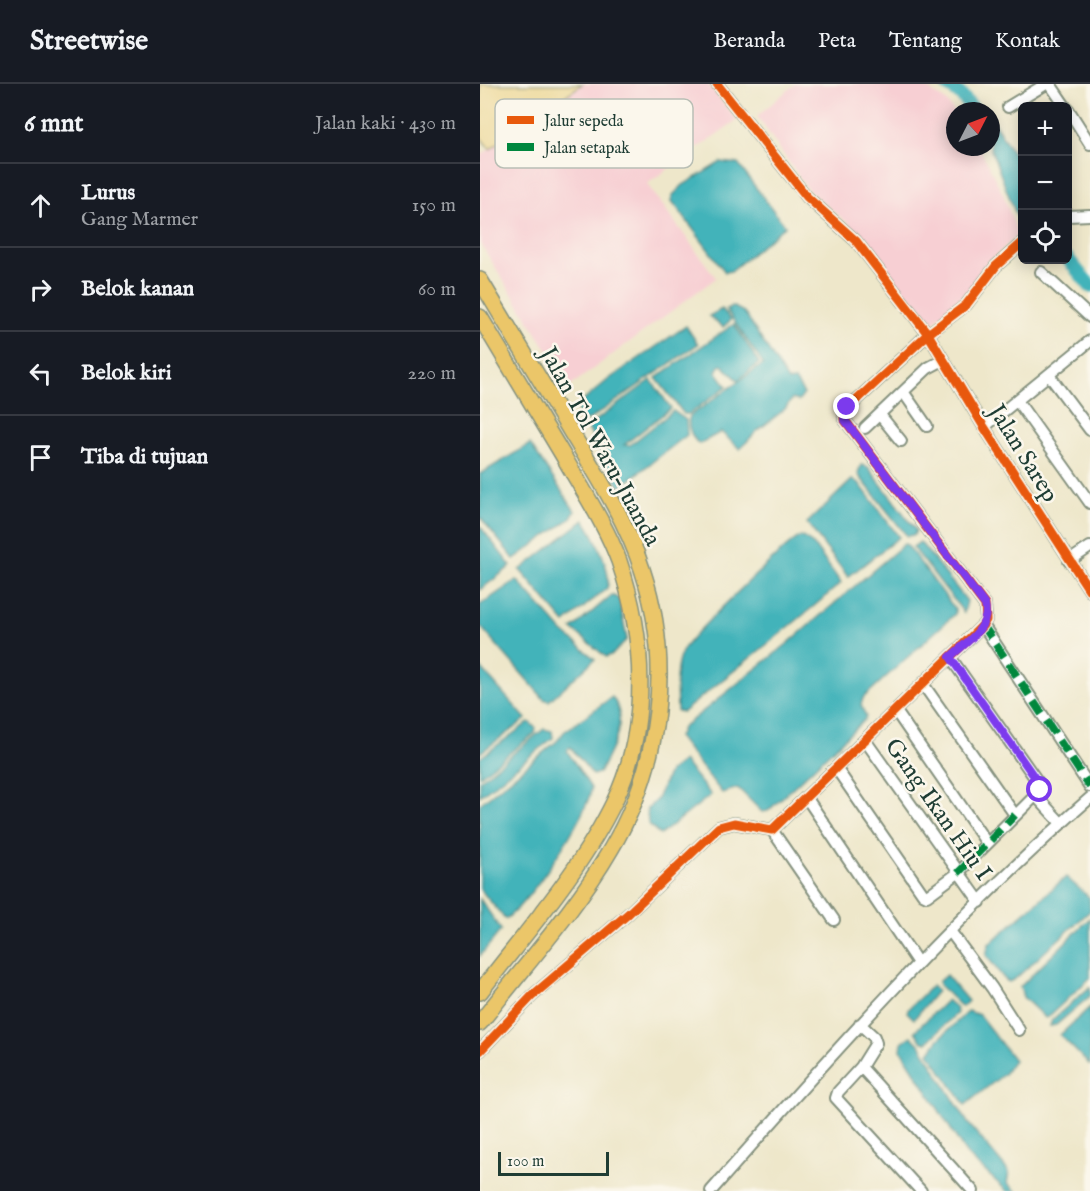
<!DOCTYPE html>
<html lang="id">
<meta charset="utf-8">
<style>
:root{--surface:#171b24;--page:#20242c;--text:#f1f3f6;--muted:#9ea1a6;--line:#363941}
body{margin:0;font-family:"IM FELL English",serif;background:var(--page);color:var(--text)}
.controls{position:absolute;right:18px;top:18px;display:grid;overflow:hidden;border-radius:9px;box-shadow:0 3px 15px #0003}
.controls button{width:54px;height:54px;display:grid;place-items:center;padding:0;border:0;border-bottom:2px solid var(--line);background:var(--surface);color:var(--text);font:30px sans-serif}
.compass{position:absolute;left:466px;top:18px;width:54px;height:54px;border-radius:50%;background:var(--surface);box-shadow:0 3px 15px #0003;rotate:48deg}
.scale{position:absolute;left:18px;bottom:15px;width:111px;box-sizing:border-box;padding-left:6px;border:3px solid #1f3d34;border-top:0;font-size:16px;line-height:21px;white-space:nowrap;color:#1f3d34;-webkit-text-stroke:4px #fbf7ec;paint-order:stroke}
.stop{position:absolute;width:18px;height:18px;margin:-14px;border:4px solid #7c3aed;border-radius:50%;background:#fff}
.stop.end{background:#7c3aed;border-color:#fff;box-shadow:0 2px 6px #0008}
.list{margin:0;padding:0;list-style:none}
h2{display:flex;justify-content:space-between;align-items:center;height:78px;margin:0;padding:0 24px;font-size:26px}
h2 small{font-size:20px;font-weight:400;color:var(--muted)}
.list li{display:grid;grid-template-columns:39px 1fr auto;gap:18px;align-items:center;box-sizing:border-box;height:84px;padding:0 24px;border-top:2px solid var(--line)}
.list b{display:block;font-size:22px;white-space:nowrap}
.list p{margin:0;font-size:20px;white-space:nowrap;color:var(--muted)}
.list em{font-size:20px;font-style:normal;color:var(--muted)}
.icon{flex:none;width:33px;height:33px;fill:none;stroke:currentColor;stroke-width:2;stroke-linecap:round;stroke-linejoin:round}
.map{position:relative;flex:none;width:610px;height:1107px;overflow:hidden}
header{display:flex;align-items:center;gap:36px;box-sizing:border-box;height:84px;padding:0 30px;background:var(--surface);border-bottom:2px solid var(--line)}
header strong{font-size:28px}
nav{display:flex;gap:33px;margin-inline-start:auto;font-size:21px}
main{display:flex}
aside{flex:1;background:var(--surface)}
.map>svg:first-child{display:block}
.built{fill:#f7cfd3}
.sand{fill:#eeda9e;stroke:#868c69;stroke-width:1.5}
.water{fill:#43b3ba;stroke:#317877;stroke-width:1.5}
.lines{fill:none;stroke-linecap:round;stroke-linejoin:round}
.river{stroke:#43b3ba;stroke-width:14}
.minor-casing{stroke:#86927f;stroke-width:14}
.highway-casing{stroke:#86927f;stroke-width:18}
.minor{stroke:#fff;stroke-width:10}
.highway{stroke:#ebc669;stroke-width:15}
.quiet{stroke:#00873e;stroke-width:8;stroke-dasharray:15 8;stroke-linecap:butt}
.cycleway-casing{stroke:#fbf7ec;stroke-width:13}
.cycleway{stroke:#e8590c;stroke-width:9}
.route{stroke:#7c3aed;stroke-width:8}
.labels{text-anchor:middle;stroke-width:5;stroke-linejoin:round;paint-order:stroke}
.street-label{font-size:24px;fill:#1f3d34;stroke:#fbf7ec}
.key{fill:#fbf7ec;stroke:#b9bfb5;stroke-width:1.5}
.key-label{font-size:16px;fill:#1f3d34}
</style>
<header>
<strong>Streetwise</strong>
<nav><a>Beranda</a><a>Peta</a><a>Tentang</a><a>Kontak</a></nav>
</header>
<main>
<aside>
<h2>6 mnt<small>Jalan kaki · 430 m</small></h2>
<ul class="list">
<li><svg class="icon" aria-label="ahead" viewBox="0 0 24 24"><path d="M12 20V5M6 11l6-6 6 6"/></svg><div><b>Lurus</b><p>Gang Marmer</p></div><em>150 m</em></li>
<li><svg class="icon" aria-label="right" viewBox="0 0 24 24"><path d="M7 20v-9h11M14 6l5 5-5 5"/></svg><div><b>Belok kanan</b></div><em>60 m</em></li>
<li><svg class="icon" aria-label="left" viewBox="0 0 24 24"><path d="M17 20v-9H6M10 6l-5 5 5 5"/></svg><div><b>Belok kiri</b></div><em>220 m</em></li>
<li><svg class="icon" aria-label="arrive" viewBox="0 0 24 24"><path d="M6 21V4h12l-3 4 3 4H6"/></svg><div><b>Tiba di tujuan</b></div></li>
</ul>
</aside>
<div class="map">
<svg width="610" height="1107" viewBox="0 0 610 1107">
<rect width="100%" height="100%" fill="#fbf7ec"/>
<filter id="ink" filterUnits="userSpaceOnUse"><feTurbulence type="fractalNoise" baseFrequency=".0167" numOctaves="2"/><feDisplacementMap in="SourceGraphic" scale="12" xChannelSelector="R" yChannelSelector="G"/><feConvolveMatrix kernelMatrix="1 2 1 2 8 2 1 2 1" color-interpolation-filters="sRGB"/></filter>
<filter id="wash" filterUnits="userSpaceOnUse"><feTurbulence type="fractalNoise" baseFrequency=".008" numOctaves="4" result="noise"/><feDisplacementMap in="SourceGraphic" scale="24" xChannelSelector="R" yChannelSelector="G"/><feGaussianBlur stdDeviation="1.35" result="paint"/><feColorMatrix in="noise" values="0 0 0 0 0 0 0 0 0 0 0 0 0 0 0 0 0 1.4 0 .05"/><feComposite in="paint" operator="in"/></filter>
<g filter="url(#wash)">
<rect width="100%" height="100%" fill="#eee7ca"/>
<path class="built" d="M 102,0 L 228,0 L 257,36 L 167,100 L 236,194 L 90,302 L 0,159 L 0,72 Z
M 315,0 L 441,0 L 466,17 L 475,29 L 475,63 L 499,63 L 524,112 L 538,151 L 509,178 L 491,204 L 453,239 L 447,238 L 435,226 L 369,140 L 329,107 L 277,32 Z"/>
<path class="sand" d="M 0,0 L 102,0 L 10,65 L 0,53 Z"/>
<path class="water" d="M 511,34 L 542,83 L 542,146 L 510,63 Z
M 241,78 L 258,80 L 305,142 L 251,187 L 245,188 L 192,117 L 192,112 L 203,101 Z
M 252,222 L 264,228 L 308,297 L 315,296 L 324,310 L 319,317 L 312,315 L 305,325 L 276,348 L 260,365 L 241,348 L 219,360 C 212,354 206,341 210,332 L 283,280 L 246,225 Z
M 242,225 L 251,236 L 243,243 L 229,232 Z
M 254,240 L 279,279 L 258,296 L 242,281 L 239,282 L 236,287 L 247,302 L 209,330 L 204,330 L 176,294 Z
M 206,242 L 218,260 L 110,335 L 104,337 L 96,323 L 129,295 Z
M 171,296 L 191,324 L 144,361 L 150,361 L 193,327 L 206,336 L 207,351 L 140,403 L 107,343 Z
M 50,360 L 95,427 L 90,435 L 34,475 L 0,433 L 0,390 Z
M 381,381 L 388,383 L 436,446 L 434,451 L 427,452 L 380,393 L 378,389 Z
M 372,396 L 379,399 L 419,453 L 368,493 L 327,439 Z
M 104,436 C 114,449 133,489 127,504 L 85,539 L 40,486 Z
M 0,442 L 31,482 L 0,506 Z
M 321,452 L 333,460 L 361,499 C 310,544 256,584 203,628 L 197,627 C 197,608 193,586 202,568 C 208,554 307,459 321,452 Z
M 440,458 L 487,517 L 484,529 L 433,463 Z
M 424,460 L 427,461 L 475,525 L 475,530 L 383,614 L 381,621 L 386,633 L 384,636 L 288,727 L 282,728 L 258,704 L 242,709 L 198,653 L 202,644 L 307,560 Z
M 37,496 L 83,548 L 115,575 L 69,617 L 64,615 L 0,542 L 0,521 Z
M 132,511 L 139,515 L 147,555 L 133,570 L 126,573 L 92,545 Z
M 0,583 L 46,635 L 0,669 Z
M 132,613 C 150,636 131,667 119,689 L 113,691 L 90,663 L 87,667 L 111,704 C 111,727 45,825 25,835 L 0,805 L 0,720 L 77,657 L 84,648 Z
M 49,638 L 56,644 L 55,649 L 0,692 L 0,674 Z
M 64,645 L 72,647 L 73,654 L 0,712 L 0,696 Z
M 203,677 L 231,711 L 180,751 L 168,739 L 167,725 L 177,715 L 189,688 Z
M 586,793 L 609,813 L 610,827 L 535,895 L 529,898 L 525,896 L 506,871 L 509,860 Z
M 0,815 L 21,846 L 0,872 Z
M 610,834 L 610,894 L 567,934 L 564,933 L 543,913 L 540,903 Z
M 466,891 L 488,917 L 482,923 L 459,901 L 459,897 Z
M 452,902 L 457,907 L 434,935 L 427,928 L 429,924 Z
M 610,903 L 610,912 L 576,941 L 570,942 L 572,936 Z
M 467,916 L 476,924 L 477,929 L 447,958 L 442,958 L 435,947 Z
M 610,923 L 610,981 L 580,951 Z
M 488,927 L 499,931 L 534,976 L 524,990 L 485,1021 L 449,969 L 458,956 Z
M 431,952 L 441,962 L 488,1039 L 529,1088 L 527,1099 L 536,1107 L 527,1107 L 487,1071 L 421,966 L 422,958 Z"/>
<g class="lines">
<path class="river" d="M 466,0 L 480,10 L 495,27
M 588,175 L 610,202"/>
</g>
</g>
<g filter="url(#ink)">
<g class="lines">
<g class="minor-casing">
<path id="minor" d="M 237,0 L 327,113 L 376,157 L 448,250 L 504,343 L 610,507
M 570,0 L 585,22
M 528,23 L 566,0
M 588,25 L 610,60
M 588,132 L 610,131
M 561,188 L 610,233
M 569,291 L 610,346
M 424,309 L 447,342
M 538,318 L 610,419
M 400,331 L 421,357
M 504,343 L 610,257
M 385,344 L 448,284 L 463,276
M 589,477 L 610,463
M 503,541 L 610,703
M 443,600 L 535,731
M 415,626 L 506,758
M 385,656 L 500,818
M 356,684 L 443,810 L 447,812 L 478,789 L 560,707 L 560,701 L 470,573
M 556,712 L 581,739
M 326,713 L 438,879
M 292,746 L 354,836
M 470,847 L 512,904 L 539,946
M 380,940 L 394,953 L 396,959 L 381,983 L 358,1008 L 356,1014 L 441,1107
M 0,967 L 52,912 L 148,830 L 239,743 L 254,739 L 292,746 L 503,541 L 506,536 L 505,521 L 364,335 L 365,327 L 448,250 L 486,221 L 516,182 L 542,159
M 381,983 L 493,1107
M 231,1107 C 351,971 473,834 610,714"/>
</g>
<g class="highway-casing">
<path id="highway" d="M 0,196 C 30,246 61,297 91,348 C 117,391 146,436 162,485 C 193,578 181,681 131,765 C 95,827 44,882 0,939
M 0,233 C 28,280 56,327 84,373 C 103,407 126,441 139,477 C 165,553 170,642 135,716 C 102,785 47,847 0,908"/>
</g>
<use href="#minor" class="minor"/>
<use href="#highway" class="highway"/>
<path class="quiet" d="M 503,541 L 610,703
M 478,789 L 535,731"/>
<g class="cycleway-casing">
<path id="cycleway" d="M 237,0 L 327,113 L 376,157 L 448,250 L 504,343 L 610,507
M 0,967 L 52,912 L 148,830 L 239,743 L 254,739 L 292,746 L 503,541 L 506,536 L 505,521 L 364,335 L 365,327 L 448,250 L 486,221 L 516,182 L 542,159"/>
</g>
<use href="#cycleway" class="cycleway"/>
</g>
</g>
<g class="lines" filter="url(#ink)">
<path class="route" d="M 367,323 L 364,335 L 505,521 C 511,544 485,559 470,573 L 560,701 L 560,706"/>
</g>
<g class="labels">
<g class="street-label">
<text transform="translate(121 362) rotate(61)" y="8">Jalan Tol Waru–Juanda</text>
<text transform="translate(544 369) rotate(58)" y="8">Jalan Sarep</text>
<text transform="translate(459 725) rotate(55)" y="8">Gang Ikan Hiu I</text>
</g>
</g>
<rect x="15" y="15" width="198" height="69" rx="9" class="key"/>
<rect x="27" y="32" width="27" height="8" fill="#e8590c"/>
<rect x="27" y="59" width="27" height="8" fill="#00873e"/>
<g class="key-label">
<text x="64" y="42">Jalur sepeda</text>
<text x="64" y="69">Jalan setapak</text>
</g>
</svg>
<div class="controls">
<button>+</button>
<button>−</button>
<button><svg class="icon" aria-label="locate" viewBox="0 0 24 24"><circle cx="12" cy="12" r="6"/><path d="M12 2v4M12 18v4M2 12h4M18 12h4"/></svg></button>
</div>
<svg class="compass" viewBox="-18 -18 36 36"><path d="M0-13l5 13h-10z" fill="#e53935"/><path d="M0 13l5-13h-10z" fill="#9ea1a6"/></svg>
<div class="scale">100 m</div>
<div class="stop" style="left:560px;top:706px"></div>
<div class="stop end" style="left:367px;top:323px"></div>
</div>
</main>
